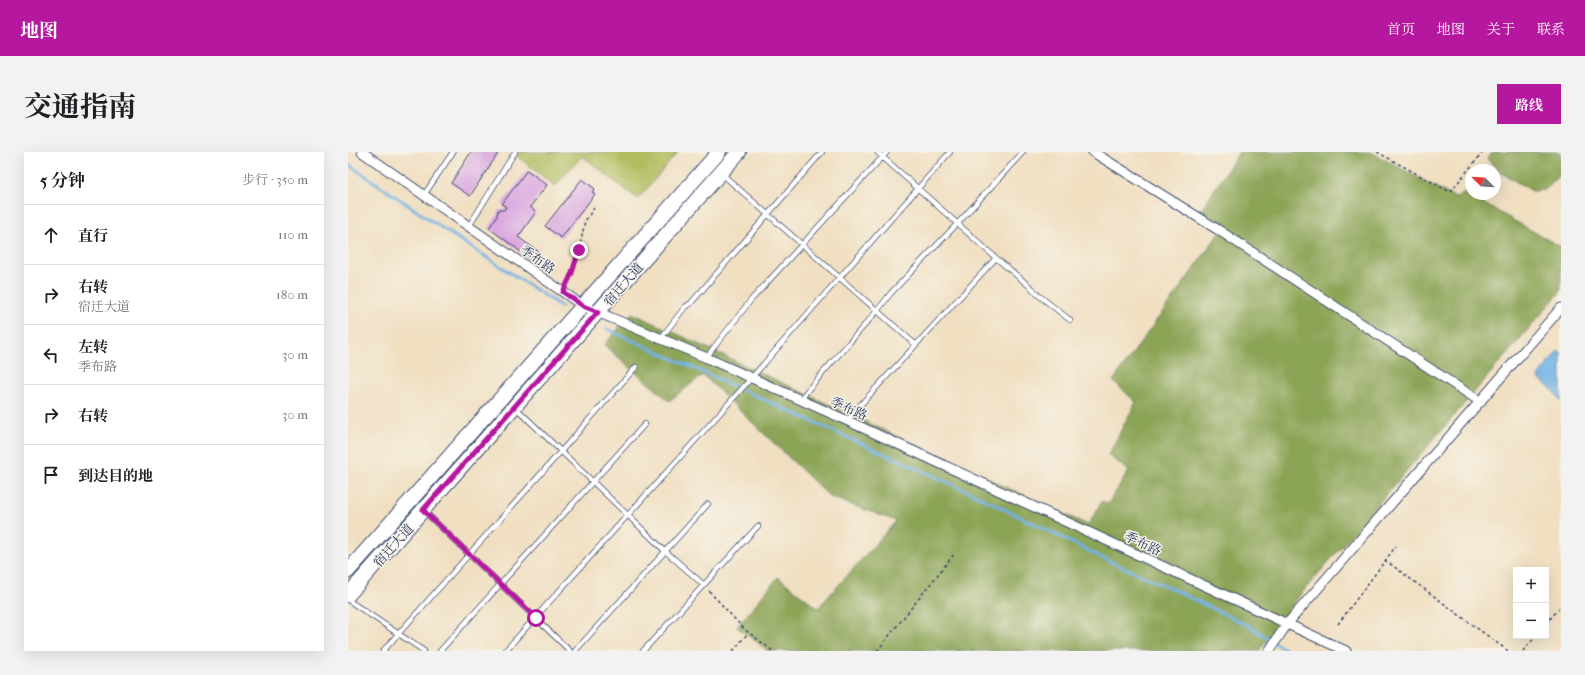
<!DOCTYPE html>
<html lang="zh">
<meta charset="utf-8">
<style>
:root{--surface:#fff;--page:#f2f2f2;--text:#202124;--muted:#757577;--line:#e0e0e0;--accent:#b5179e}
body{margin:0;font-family:"IM FELL French Canon","Noto Serif SC",serif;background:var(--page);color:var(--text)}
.controls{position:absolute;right:12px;bottom:12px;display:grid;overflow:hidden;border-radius:0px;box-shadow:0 4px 16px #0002}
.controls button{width:36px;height:36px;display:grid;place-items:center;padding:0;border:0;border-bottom:1px solid var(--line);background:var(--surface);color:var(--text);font:20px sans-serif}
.compass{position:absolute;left:1117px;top:12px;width:36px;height:36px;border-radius:50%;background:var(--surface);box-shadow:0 4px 16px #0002;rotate:294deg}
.stop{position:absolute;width:12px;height:12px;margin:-9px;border:3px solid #b5179e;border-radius:50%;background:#fff}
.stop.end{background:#b5179e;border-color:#fff;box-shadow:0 1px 4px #0008}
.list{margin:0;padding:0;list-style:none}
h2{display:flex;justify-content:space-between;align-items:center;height:52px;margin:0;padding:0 16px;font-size:17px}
h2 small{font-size:13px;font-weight:400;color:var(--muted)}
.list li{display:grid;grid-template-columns:26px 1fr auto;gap:12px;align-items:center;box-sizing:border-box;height:60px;padding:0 16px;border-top:1px solid var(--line)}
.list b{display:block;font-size:15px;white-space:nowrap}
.list p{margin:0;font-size:13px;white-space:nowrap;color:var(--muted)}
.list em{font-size:13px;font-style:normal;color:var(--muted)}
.icon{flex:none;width:22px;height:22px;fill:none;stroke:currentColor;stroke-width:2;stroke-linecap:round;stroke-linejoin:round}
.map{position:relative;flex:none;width:1213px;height:499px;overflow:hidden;border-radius:0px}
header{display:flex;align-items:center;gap:24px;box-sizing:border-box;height:56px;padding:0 20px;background:var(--accent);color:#fff}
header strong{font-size:19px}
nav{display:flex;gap:22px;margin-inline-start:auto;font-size:14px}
.intro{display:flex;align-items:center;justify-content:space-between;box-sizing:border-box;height:96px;padding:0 24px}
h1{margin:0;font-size:28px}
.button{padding:10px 18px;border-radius:0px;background:var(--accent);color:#fff;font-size:14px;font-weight:700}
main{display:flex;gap:24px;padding:0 24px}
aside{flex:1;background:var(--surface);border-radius:0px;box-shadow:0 4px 16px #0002}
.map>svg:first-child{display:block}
.green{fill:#b1bd5f;stroke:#66765e}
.forest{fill:#8ca456;stroke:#546a5a}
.water{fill:#6eb2e4;stroke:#4470a1}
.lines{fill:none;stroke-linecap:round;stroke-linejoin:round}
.stream{stroke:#6eb2e4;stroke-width:3}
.building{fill:#d8a2e0}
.service-casing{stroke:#3b496d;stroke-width:6}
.minor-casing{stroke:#3b496d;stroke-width:11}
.primary-casing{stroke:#3b496d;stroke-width:16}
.path{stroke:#3b496d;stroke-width:1.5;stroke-dasharray:3 3;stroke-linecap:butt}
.service{stroke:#fff;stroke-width:4.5}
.minor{stroke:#fff;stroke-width:9}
.primary{stroke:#fff;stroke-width:14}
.route{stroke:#b5179e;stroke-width:5}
.labels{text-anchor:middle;stroke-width:3;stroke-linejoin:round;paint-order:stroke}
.street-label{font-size:13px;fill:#1b2f5e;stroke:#f7f3e8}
</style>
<header>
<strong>地图</strong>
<nav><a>首页</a><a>地图</a><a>关于</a><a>联系</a></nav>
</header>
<div class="intro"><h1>交通指南</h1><a class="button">路线</a></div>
<main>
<aside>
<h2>5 分钟<small>步行 · 350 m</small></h2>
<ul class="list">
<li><svg class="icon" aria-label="ahead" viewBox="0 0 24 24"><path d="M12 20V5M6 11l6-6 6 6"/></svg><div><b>直行</b></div><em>110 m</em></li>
<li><svg class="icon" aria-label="right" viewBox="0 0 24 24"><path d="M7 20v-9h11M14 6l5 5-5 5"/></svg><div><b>右转</b><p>宿迁大道</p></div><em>180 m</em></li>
<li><svg class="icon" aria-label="left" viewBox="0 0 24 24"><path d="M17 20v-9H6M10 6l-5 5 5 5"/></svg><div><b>左转</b><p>季布路</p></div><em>30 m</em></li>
<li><svg class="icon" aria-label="right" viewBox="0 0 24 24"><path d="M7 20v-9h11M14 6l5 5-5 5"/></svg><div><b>右转</b></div><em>30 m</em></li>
<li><svg class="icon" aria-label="arrive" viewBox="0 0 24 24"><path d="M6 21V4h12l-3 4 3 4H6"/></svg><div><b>到达目的地</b></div></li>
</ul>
</aside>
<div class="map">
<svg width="1213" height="499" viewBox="0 0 1213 499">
<rect width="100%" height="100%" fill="#f7f3e8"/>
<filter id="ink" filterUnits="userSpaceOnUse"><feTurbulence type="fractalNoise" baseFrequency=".025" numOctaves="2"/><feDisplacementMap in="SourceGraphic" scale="8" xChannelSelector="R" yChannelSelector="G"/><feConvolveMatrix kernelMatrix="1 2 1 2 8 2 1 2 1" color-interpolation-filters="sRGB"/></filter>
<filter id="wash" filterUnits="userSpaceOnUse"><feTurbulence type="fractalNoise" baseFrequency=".012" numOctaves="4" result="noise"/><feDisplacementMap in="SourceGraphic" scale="16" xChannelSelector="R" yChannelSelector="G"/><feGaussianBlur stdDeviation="0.9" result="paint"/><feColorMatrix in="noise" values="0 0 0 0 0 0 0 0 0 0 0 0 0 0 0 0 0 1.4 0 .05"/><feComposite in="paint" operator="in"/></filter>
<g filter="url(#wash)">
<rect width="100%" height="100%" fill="#f0dfc1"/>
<path class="green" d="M 171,0 L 330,0 L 290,47 L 234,4 L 207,34 L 169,4 Z"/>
<path class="forest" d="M 891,0 L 1023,0 L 1108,46 L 1117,41 L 1213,95 L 1213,139 L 952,443 L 911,499 L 420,499 L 389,475 L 430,425 L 470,456 L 548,369 L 482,345 L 355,223 L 321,249 L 256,193 L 284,161 L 740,373 L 754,349 L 760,352 L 781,319 L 760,303 L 788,250 L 765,229 L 870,83 L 877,74 L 853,58 Z
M 1145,0 L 1213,0 L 1213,21 L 1197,38 L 1184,39 L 1152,20 L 1139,7 Z"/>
<path class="water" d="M 1210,199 L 1213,200 L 1213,250 L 1206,239 L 1191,227 L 1191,223 Z"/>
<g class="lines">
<path class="stream" d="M 0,12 L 88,72 L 214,155
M 259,177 L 628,343 L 761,409 L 822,436 L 903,475 L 939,499"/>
</g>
<g id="blocks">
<path class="building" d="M 123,0 L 151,0 L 122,44 L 103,31 Z
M 179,18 L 199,33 L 182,55 L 188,60 L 170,85 L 191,100 L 185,109 L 141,76 L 149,64 L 150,58 L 156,58 L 158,55 L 154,52 Z
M 234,27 L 247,37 L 244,40 L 247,42 L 213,86 L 197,74 Z"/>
</g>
</g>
<g filter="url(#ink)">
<use href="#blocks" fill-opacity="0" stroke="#3b496d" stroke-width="1"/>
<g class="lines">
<g class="service-casing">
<path id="service" d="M 529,0 L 648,106 L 685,137 L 689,142 L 722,168
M 374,22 L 568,193
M 76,43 L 105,0
M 121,74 L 167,0
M 313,186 L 337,155 L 343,151 L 474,0
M 359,206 L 363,199 L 403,148 L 539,0
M 453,249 L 458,240 L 529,159 L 543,141 L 610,71 L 675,0
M 168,256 L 317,399 L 356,433
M 500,269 L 504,262 L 648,106
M 76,359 L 222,499
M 0,448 L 76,499
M 35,499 L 288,215
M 92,499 L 297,272
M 157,499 L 391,240 L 602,0
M 227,499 L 360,352
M 295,499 L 410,374"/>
</g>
<g class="minor-casing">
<path id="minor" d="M 14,0 L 235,154 L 359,206 L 500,269 L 998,499
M 745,0 L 869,77 L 1133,250
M 921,499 L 939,472 L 1213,156"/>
</g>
<g class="primary-casing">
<path id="primary" d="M 0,419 L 371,0
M 0,443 L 391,0"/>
</g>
<path class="path" d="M 1029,0 L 1102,40 L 1135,0
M 219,131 L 231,98 L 237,69 L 246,56
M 1037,408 L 1160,499
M 361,439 L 396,477 L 425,499
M 990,472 L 1048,394
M 1198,472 L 1213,454
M 385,499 L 400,481
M 529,499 L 607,401
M 1175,499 L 1188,484"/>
<use href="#service" class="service"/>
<use href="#minor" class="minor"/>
<use href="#primary" class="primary"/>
</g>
</g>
<g class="lines" filter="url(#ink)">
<path class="route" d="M 188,466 L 75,358 L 250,160 L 235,154 L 215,140 L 224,121 L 231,98"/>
</g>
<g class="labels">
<g class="street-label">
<text transform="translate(190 107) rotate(35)" y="5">季布路</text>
<text transform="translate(275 132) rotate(-49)" y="5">宿迁大道</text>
<text transform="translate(501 256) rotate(24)" y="5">季布路</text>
<text transform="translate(795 391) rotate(25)" y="5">季布路</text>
<text transform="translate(45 393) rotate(-48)" y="5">宿迁大道</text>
</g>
</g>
</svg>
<div class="controls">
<button>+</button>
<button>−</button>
</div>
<svg class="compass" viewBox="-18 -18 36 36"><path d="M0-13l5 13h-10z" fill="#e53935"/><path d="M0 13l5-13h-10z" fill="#757577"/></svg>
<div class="stop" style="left:188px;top:466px"></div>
<div class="stop end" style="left:231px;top:98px"></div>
</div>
</main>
